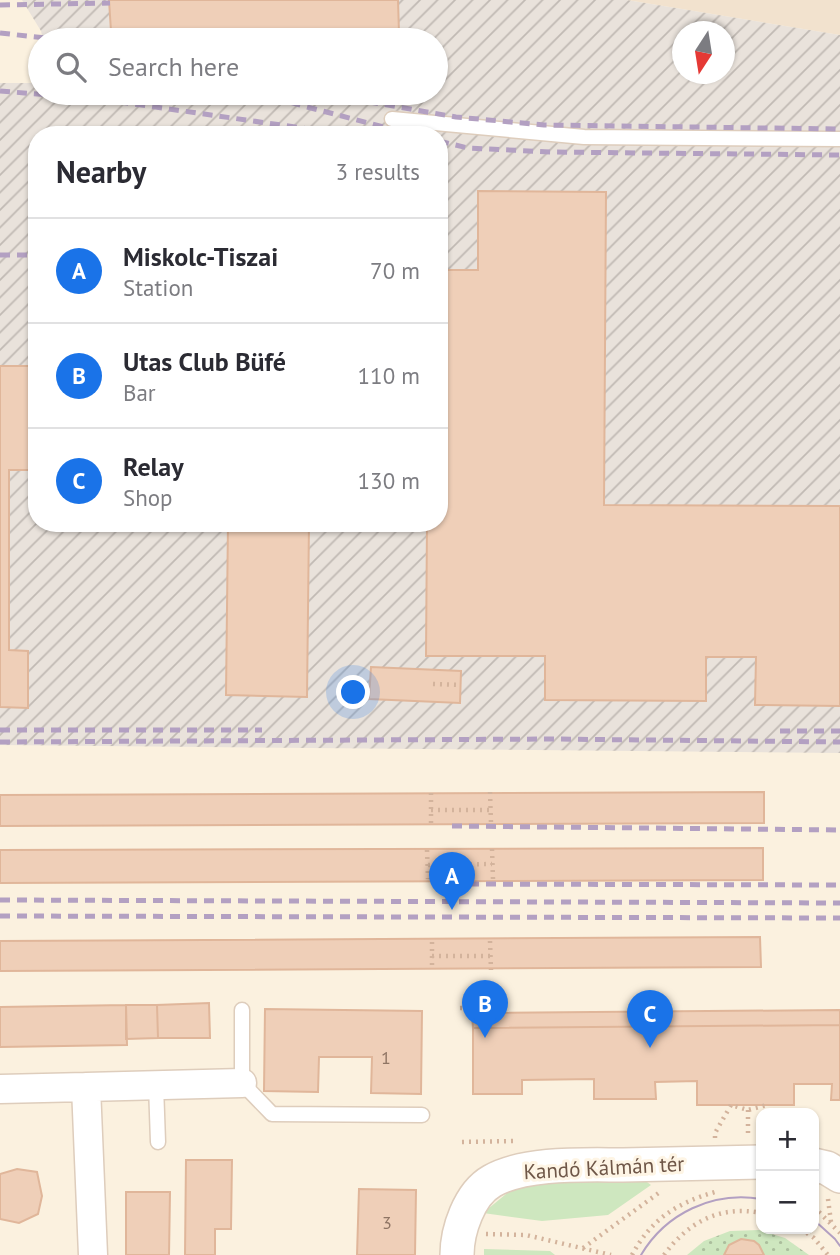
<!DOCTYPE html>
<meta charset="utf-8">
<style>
:root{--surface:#fff;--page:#f2f2f3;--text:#2b2b33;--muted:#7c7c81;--line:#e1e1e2;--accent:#1a73e8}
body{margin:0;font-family:"PT Sans",sans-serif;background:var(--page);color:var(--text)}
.controls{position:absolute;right:21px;bottom:21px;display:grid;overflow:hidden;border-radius:14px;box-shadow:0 2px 5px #0004}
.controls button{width:63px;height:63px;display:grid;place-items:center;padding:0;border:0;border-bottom:2px solid var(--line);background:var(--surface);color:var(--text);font:35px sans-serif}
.compass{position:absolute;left:672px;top:21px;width:63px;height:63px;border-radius:50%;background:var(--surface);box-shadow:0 2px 5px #0004;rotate:192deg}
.you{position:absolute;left:354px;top:693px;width:24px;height:24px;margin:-18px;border:5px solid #fff;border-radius:50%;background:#1a73e8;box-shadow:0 0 0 10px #1a73e833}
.badge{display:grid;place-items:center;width:46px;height:46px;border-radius:50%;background:var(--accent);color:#fff;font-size:23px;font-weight:700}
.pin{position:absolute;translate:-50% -58px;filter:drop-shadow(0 2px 4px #0008)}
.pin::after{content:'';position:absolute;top:37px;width:24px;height:21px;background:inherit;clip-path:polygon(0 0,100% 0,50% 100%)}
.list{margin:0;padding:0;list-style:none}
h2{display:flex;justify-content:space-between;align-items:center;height:91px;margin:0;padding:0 28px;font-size:30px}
h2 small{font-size:23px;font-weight:400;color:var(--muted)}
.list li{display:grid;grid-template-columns:46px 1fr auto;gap:21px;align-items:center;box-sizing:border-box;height:105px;padding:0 28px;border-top:2px solid var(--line)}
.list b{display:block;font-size:26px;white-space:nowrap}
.list p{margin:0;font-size:23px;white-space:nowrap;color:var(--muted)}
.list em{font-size:23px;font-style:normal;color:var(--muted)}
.icon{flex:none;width:38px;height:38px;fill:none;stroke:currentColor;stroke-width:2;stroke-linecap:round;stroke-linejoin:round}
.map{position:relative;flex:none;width:840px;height:1255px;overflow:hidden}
.search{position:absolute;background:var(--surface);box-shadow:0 2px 5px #0004;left:28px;top:28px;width:420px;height:77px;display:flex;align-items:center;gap:18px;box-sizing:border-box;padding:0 24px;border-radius:38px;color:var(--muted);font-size:26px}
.panel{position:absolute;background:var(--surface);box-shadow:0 2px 5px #0004;left:28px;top:126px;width:420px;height:406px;border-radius:28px}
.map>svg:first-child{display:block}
.residential{fill:#f2e2ce}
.industrial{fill:url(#industrial-furrows);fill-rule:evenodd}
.grass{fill:url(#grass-dots)}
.park{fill:#cee7bf}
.building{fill:#efcfb8;stroke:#e0b69a;stroke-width:2}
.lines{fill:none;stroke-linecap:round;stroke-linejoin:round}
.service-casing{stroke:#decdbc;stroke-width:17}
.minor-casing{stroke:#decdbc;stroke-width:31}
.tertiary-casing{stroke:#decdbc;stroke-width:36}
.path{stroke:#d3b39c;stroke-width:4.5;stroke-dasharray:2 5;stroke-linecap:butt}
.service{stroke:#fff;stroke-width:14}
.minor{stroke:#fff;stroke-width:28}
.tertiary{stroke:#fff;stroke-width:33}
.tram{stroke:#b3a0c2;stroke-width:2}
.rail{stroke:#b3a0c2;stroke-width:5;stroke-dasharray:10 7;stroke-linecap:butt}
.labels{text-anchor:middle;stroke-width:6;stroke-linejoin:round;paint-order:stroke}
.number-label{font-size:18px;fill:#8f7564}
.street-label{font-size:21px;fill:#6f5748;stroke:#fef5e5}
</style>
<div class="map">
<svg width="840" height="1255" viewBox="0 0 840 1255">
<defs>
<pattern id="industrial-furrows" width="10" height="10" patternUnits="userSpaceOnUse" patternTransform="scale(1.75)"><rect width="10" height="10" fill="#e9e2db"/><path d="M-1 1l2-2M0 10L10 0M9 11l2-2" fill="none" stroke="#c1bab4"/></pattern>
<pattern id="grass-dots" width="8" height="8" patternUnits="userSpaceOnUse" patternTransform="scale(1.75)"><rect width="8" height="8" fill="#cee7bf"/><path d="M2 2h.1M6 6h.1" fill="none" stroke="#abbe9d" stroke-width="1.8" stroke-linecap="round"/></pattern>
</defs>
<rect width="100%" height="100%" fill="#fbf1df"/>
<path class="residential" d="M 627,0 L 840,0 L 840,35 Z"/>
<path class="industrial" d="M 22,0 L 627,0 L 840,35 L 840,753 L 0,745 L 0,83 L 40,83 L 40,93 L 436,93 L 436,40 L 43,40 L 41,31 ZM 682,32 L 724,32 L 724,74 L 682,74 ZM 37,135 L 439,135 L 439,523 L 37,523 Z"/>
<path class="grass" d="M 759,1230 L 785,1238 L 809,1255 L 687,1255 L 704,1241 L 730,1231 Z"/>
<path class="park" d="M 550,1182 L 647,1182 L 651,1185 L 608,1215 L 542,1221 L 483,1213 L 512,1189 Z
M 484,1249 L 550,1251 L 555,1255 L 484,1255 Z"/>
<path class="building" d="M 109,0 L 398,0 L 399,33 L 111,31 Z
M 478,191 L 606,192 L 604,505 L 840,506 L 840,706 L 755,705 L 756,657 L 706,657 L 706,701 L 545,700 L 545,656 L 426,656 L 427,523 L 439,523 L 439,270 L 478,270 Z
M 0,366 L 33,366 L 33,413 L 37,413 L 37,470 L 9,470 L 9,650 L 28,651 L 28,708 L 0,707 Z
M 228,523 L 309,523 L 307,697 L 226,695 Z
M 371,667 L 461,671 L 460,703 L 369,699 Z
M 764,792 L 764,823 L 0,826 L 0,795 Z
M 763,848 L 763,880 L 0,883 L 0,850 Z
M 760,937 L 761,967 L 0,971 L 0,941 Z
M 209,1003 L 210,1038 L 158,1038 L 157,1005 Z
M 126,1005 L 127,1045 L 0,1047 L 0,1007 Z
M 126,1005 L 157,1005 L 158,1038 L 126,1039 Z
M 265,1009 L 422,1011 L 421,1094 L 371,1093 L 372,1057 L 319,1057 L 318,1092 L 264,1091 Z
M 840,1010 L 840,1025 L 473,1028 L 472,1013 Z
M 840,1025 L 840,1100 L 831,1100 L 832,1084 L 794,1084 L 794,1105 L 697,1105 L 697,1081 L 655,1082 L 656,1099 L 594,1099 L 594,1079 L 522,1080 L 522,1094 L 473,1094 L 473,1028 Z
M 186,1160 L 232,1160 L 231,1229 L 215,1229 L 215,1255 L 185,1255 Z
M 17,1169 L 37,1172 L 42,1196 L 38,1214 L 19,1223 L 0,1219 L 0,1174 Z
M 359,1189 L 416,1190 L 415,1255 L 357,1255 Z
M 126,1192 L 170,1192 L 169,1255 L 126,1255 Z
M 741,1239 L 754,1241 L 759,1245 L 764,1255 L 724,1255 L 729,1245 Z"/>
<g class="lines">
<g class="service-casing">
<path id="service" d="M 392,119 L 584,137 L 840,139
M 242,1010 L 242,1083 L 272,1114 L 422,1115
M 156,1085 L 158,1142"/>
</g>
<g class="minor-casing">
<path id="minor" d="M 86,1087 L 242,1083
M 0,1089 L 86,1087 L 93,1255"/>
</g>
<g class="tertiary-casing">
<path id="tertiary" d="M 814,1165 L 827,1168 L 840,1176
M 457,1255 C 457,1231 469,1194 492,1181 C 525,1162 585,1165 623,1165 C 669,1164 715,1163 761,1162"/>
</g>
<path class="path" d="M 433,684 L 461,685
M 490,792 L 491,823
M 431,810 L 491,810
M 431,823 L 431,792
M 492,849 L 493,879
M 427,850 L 428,879
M 428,865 L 492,864
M 490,941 L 491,970
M 432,942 L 432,970
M 432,956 L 490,956
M 460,1008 L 500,1007 L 500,995
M 748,1110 L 748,1138
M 715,1138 L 715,1133 L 731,1105 L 748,1110 L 767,1105
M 462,1142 L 517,1141
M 828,1199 L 831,1222
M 814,1207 L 840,1233
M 801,1229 L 814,1238 L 828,1255
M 486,1234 L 526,1235 L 611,1255
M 583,1248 L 660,1192
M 632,1255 C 651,1219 677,1203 715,1192
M 664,1255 C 688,1222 720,1205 761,1213"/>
<use href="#service" class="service"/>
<use href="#minor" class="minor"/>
<use href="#tertiary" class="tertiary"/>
<path class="tram" d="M 814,1220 L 835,1239 L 840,1246
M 641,1255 C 666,1213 713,1191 761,1199"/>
<path class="rail" d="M 0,5 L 110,3
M 0,33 L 63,40
M 0,91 L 99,99 L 351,135
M 258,93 L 307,107 L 415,135
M 318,93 L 456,117 L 544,125 L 840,129
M 439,141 L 468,148 L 550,152 L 840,155
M 0,255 L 37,255
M 0,730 L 262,730
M 780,731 L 840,731
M 0,742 L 550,739 L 840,742
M 452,826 L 840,830
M 452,884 L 840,885
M 0,900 L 840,903
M 0,916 L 840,918"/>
</g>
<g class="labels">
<g class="number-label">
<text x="386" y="1064">1</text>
<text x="387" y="1229">3</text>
</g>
<g class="street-label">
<text transform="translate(604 1168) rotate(-3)" y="7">Kandó Kálmán tér</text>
</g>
</g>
</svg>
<div class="controls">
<button>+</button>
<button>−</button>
</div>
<svg class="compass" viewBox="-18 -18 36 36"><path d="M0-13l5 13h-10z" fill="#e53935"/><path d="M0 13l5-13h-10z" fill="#7c7c81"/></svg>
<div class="you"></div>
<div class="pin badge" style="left:452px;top:910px">A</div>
<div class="pin badge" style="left:485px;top:1038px">B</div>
<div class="pin badge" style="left:650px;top:1048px">C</div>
<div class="search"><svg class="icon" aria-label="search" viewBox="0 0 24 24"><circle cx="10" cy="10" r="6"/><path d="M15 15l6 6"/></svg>Search here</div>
<section class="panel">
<h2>Nearby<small>3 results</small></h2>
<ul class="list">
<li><span class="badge">A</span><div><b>Miskolc-Tiszai</b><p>Station</p></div><em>70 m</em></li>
<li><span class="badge">B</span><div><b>Utas Club Büfé</b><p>Bar</p></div><em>110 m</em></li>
<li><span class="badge">C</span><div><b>Relay</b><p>Shop</p></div><em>130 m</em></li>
</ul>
</section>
</div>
